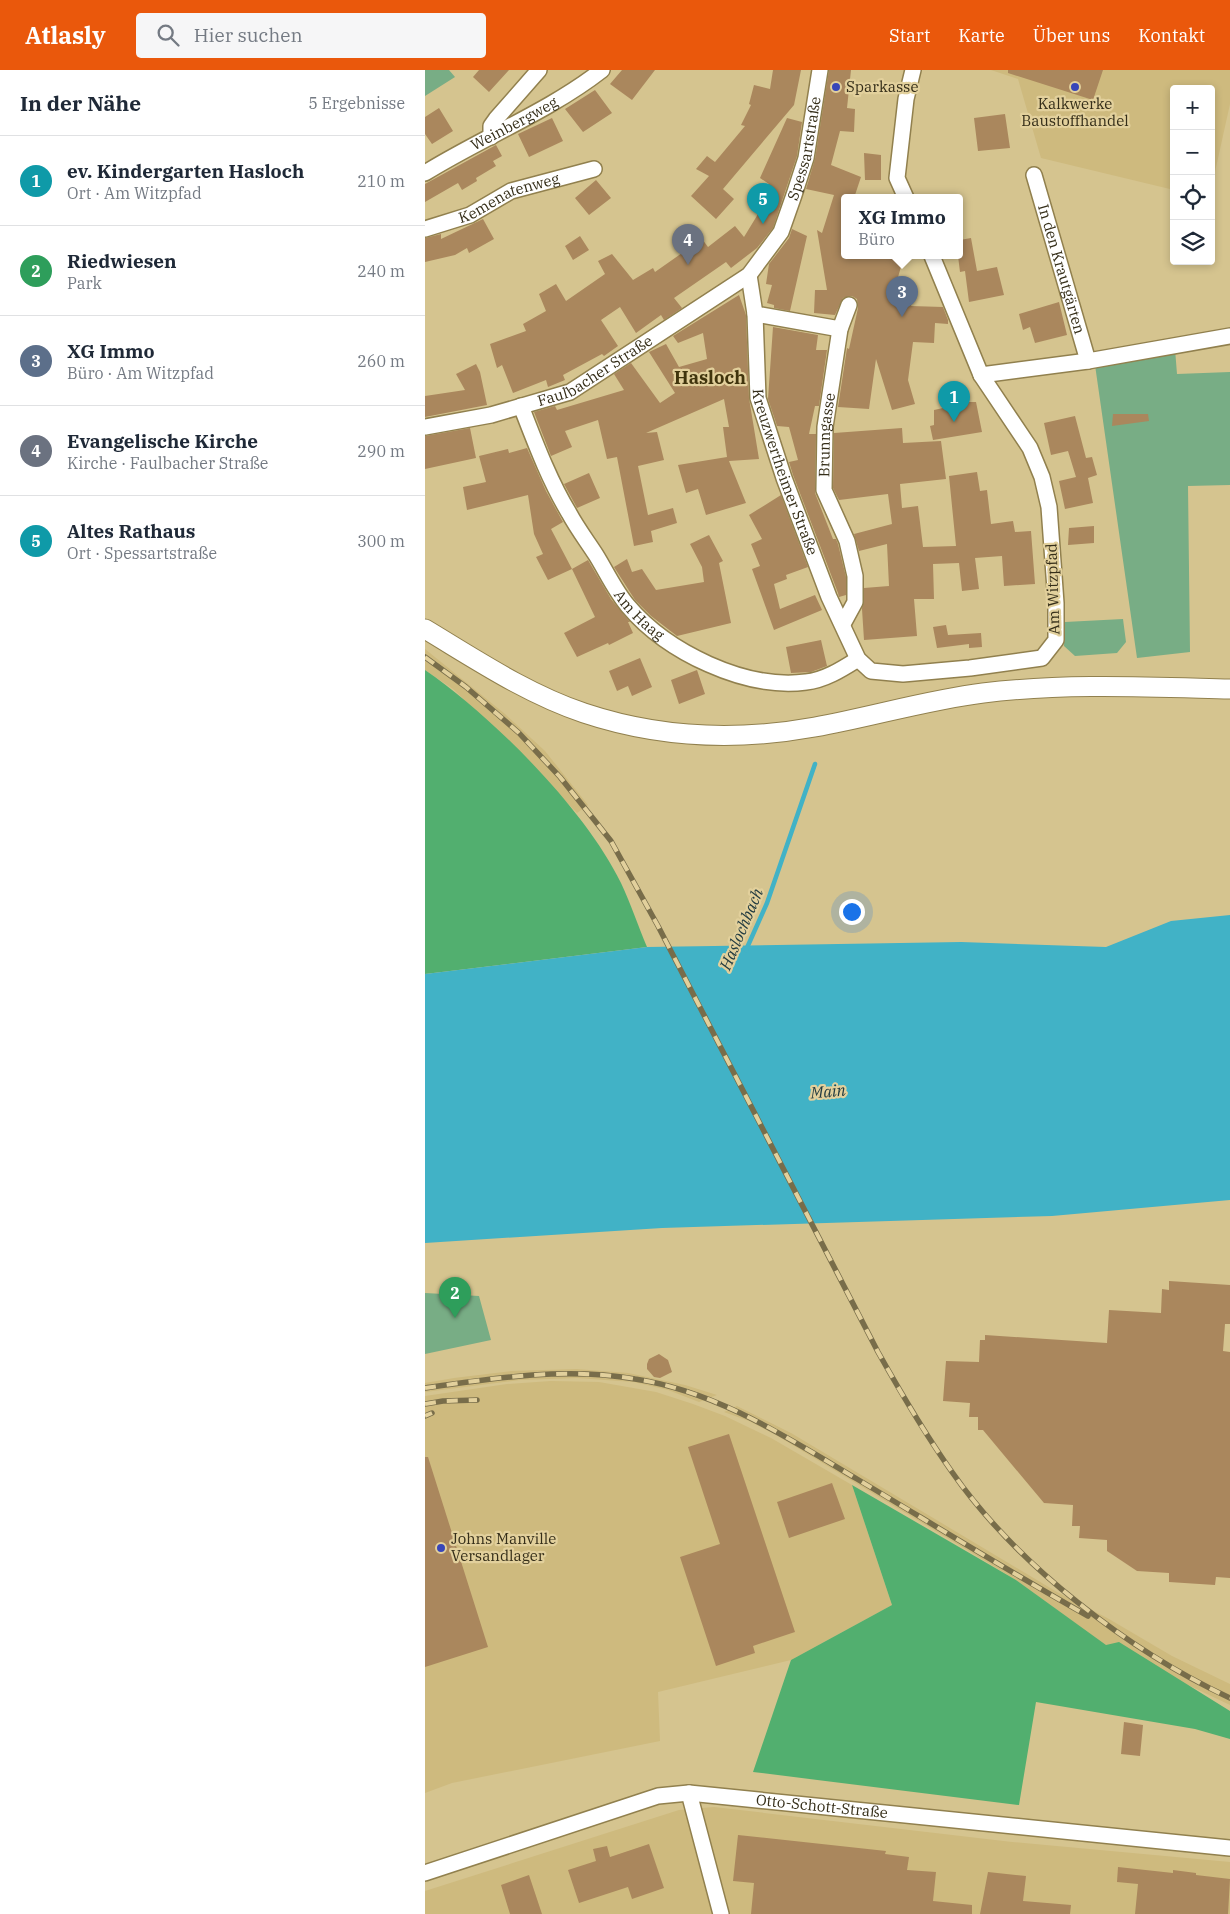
<!DOCTYPE html>
<html lang="de">
<meta charset="utf-8">
<style>
:root{--surface:#fff;--page:#f6f6f7;--text:#1f2937;--muted:#747a83;--line:#e0e1e3;--accent:#ea580c}
body{margin:0;font-family:"IBM Plex Serif",serif;background:var(--page);color:var(--text)}
.controls{position:absolute;right:15px;top:15px;display:grid;overflow:hidden;border-radius:5px;box-shadow:0 2px 8px #0003}
.controls button{width:45px;height:45px;display:grid;place-items:center;padding:0;border:0;border-bottom:1px solid var(--line);background:var(--surface);color:var(--text);font:25px sans-serif}
.you{position:absolute;left:426px;top:841px;width:18px;height:18px;margin:-12px;border:4px solid #fff;border-radius:50%;background:#1a73e8;box-shadow:0 0 0 8px #1a73e833}
.badge{display:grid;place-items:center;width:32px;height:32px;border-radius:50%;background:var(--accent);color:#fff;font-size:16px;font-weight:700}
.pin{position:absolute;translate:-50% -41px;filter:drop-shadow(0 1px 2px #0008)}
.pin::after{content:'';position:absolute;top:26px;width:18px;height:15px;background:inherit;clip-path:polygon(0 0,100% 0,50% 100%)}
.popup{position:absolute;left:416px;top:124px;width:122px;height:65px;box-sizing:border-box;display:grid;place-content:center;border-radius:5px;background:var(--surface);filter:drop-shadow(0 1px 4px #0005);font-size:16px;white-space:nowrap;color:var(--muted)}
.popup b{font-size:19px;color:var(--text)}
.popup::after{content:'';position:absolute;left:50%;top:100%;margin-left:-10px;border:10px solid transparent;border-top-color:var(--surface)}
.list{margin:0;padding:0;list-style:none}
h2{display:flex;justify-content:space-between;align-items:center;height:65px;margin:0;padding:0 20px;font-size:21px}
h2 small{font-size:16px;font-weight:400;color:var(--muted)}
.list li{display:grid;grid-template-columns:32px 1fr auto;gap:15px;align-items:center;box-sizing:border-box;height:90px;padding:0 20px;border-top:1px solid var(--line)}
.list b{display:block;font-size:19px;white-space:nowrap}
.list p{margin:0;font-size:16px;white-space:nowrap;color:var(--muted)}
.list em{font-size:16px;font-style:normal;color:var(--muted)}
.icon{flex:none;width:28px;height:28px;fill:none;stroke:currentColor;stroke-width:2;stroke-linecap:round;stroke-linejoin:round}
.map{position:relative;flex:none;width:805px;height:1844px;overflow:hidden}
header{display:flex;align-items:center;gap:30px;box-sizing:border-box;height:70px;padding:0 25px;background:var(--accent);color:#fff}
header strong{font-size:24px}
nav{display:flex;gap:28px;margin-inline-start:auto;font-size:18px}
.search{width:350px;height:45px;background:var(--page);display:flex;align-items:center;gap:12px;box-sizing:border-box;padding:0 18px;border-radius:5px;color:var(--muted);font-size:19px}
main{display:flex}
aside{flex:1;background:var(--surface)}
.map>svg:first-child{display:block}
.built{fill:#ceba7e}
.green{fill:#78ad85}
.forest{fill:#52af6f}
.water{fill:#41b2c6}
.lines{fill:none;stroke-linecap:round;stroke-linejoin:round}
.stream{stroke:#41b2c6;stroke-width:4.5}
.building{fill:#aa875d}
.minor-casing{stroke:#91804e;stroke-width:18}
.major-casing{stroke:#91804e;stroke-width:21}
.minor{stroke:#fff;stroke-width:15}
.major{stroke:#fff;stroke-width:19}
.rail-casing{stroke:#786d4a;stroke-width:5.5}
.rail{stroke:#e2d09c;stroke-width:4;stroke-dasharray:11;stroke-linecap:butt}
.poi-dot{fill:#3846b9;stroke:#e2d09c;stroke-width:2}
.labels{text-anchor:middle;stroke-width:4.5;stroke-linejoin:round;paint-order:stroke}
.poi-label{font-size:15px;fill:#352e19;stroke:#e2d09c;text-anchor:start}
.street-label{font-size:15px;fill:#352e19;stroke:#e2d09c}
.water-label{font-size:16px;font-style:italic;fill:#223b40;stroke:#e2d09c}
.quarter-label{font-size:18px;font-weight:bold;fill:#40340d;stroke:#e2d09c}
</style>
<header>
<strong>Atlasly</strong>
<div class="search"><svg class="icon" aria-label="search" viewBox="0 0 24 24"><circle cx="10" cy="10" r="6"/><path d="M15 15l6 6"/></svg>Hier suchen</div>
<nav><a>Start</a><a>Karte</a><a>Über uns</a><a>Kontakt</a></nav>
</header>
<main>
<aside>
<h2>In der Nähe<small>5 Ergebnisse</small></h2>
<ul class="list">
<li><span class="badge" style="background:#0f9aa8">1</span><div><b>ev. Kindergarten Hasloch</b><p>Ort · Am Witzpfad</p></div><em>210 m</em></li>
<li><span class="badge" style="background:#2e9e5b">2</span><div><b>Riedwiesen</b><p>Park</p></div><em>240 m</em></li>
<li><span class="badge" style="background:#5c6f8a">3</span><div><b>XG Immo</b><p>Büro · Am Witzpfad</p></div><em>260 m</em></li>
<li><span class="badge" style="background:#6b7280">4</span><div><b>Evangelische Kirche</b><p>Kirche · Faulbacher Straße</p></div><em>290 m</em></li>
<li><span class="badge" style="background:#0f9aa8">5</span><div><b>Altes Rathaus</b><p>Ort · Spessartstraße</p></div><em>300 m</em></li>
</ul>
</aside>
<div class="map">
<svg width="805" height="1844" viewBox="0 0 805 1844">
<rect width="100%" height="100%" fill="#d5c48f"/>
<path class="built" d="M 566,0 L 805,0 L 805,34 L 786,120 L 786,19 L 749,19 L 749,120 L 616,88 L 593,9 Z
M 0,579 L 80,644 L 120,681 L 163,735 L 152,743 L 89,677 L 28,619 L 0,600 Z
M 151,1299 L 203,1303 L 260,1315 L 292,1325 L 274,1332 L 243,1320 L 209,1312 L 152,1308 L 95,1310 L 0,1322 L 0,1313 L 29,1308 L 87,1301 Z
M 126,1311 L 174,1312 L 231,1322 L 268,1334 L 300,1346 L 346,1368 L 427,1415 L 467,1535 L 366,1590 L 233,1622 L 235,1671 L 27,1713 L 0,1723 L 0,1326 L 82,1314 Z
M 312,1336 L 366,1363 L 632,1522 L 684,1549 L 747,1586 L 805,1614 L 805,1635 L 681,1576 L 591,1510 L 552,1486 L 351,1365 L 324,1351 L 299,1342 Z
M 289,1737 L 587,1772 L 805,1792 L 805,1844 L 0,1844 L 0,1821 L 254,1740 Z"/>
<path class="green" d="M 0,0 L 24,0 L 30,7 L 0,26 Z
M 750,279 L 752,304 L 805,302 L 805,415 L 763,416 L 765,582 L 712,588 L 670,295 Z
M 698,549 L 701,572 L 692,583 L 650,586 L 639,576 L 640,552 Z
M 0,1223 L 54,1226 L 66,1270 L 0,1284 Z"/>
<path class="forest" d="M 0,600 C 68,647 160,739 196,813 C 206,834 213,856 222,877 L 0,904 Z
M 427,1415 L 591,1510 L 681,1575 L 694,1572 L 805,1641 L 805,1669 L 770,1659 L 611,1632 L 594,1735 L 328,1702 L 366,1590 L 467,1535 Z"/>
<path class="water" d="M 805,845 L 805,1130 L 627,1146 L 237,1158 L 0,1173 L 0,904 L 222,877 L 536,872 L 681,877 L 746,851 Z"/>
<g class="lines">
<path class="stream" d="M 321,880 L 342,833 L 390,694"/>
</g>
<path class="building" d="M 54,0 L 84,0 L 64,22 L 48,7 Z
M 197,0 L 230,0 L 207,30 L 185,14 Z
M 348,0 L 376,0 L 369,35 L 298,119 L 309,129 L 291,149 L 266,126 L 284,106 L 271,99 L 282,86 L 290,92 L 320,56 L 316,55 L 326,35 L 324,34 L 329,15 L 345,19 Z
M 404,0 L 426,0 L 422,38 L 430,39 L 429,62 L 415,61 L 406,95 L 436,107 L 429,128 L 420,128 L 420,186 L 479,186 L 468,225 L 488,228 L 486,236 L 518,237 L 523,250 L 523,254 L 510,253 L 509,273 L 488,272 L 483,310 L 490,334 L 467,340 L 451,289 L 444,339 L 413,337 L 422,278 L 424,279 L 433,238 L 432,229 L 427,226 L 418,228 L 410,245 L 389,243 L 390,220 L 402,220 L 392,160 L 397,163 L 409,125 L 381,119 L 390,89 Z
M 583,0 L 678,0 L 668,30 L 583,3 Z
M 170,20 L 187,43 L 158,62 L 140,39 Z
M 14,38 L 28,61 L 7,74 L 0,64 L 0,47 Z
M 580,44 L 585,78 L 553,81 L 549,48 Z
M 127,48 L 138,71 L 104,87 L 93,64 Z
M 362,48 L 377,52 L 372,86 L 348,158 L 332,178 L 306,198 L 301,192 L 249,228 L 257,238 L 239,250 L 236,245 L 211,263 L 195,237 L 176,250 L 193,276 L 179,286 L 177,284 L 138,305 L 140,310 L 123,317 L 121,310 L 88,323 L 77,295 L 72,298 L 65,274 L 101,261 L 98,254 L 121,241 L 114,224 L 131,214 L 141,231 L 180,204 L 173,191 L 187,184 L 208,210 L 228,198 L 230,202 L 277,169 L 283,177 L 310,156 L 319,167 L 344,126 L 340,124 L 344,114 L 335,108 Z
M 71,75 L 77,86 L 68,91 L 71,96 L 51,108 L 52,111 L 37,120 L 33,113 L 0,132 L 0,114 Z
M 439,83 L 456,85 L 456,110 L 440,110 Z
M 171,110 L 186,128 L 164,145 L 150,128 Z
M 58,149 L 69,169 L 44,183 L 42,178 L 30,185 L 0,192 L 0,168 L 16,164 L 16,169 Z
M 367,159 L 382,166 L 365,241 L 349,238 L 349,235 L 342,233 L 347,215 L 341,214 L 344,194 L 364,168 Z
M 155,166 L 164,180 L 148,190 L 140,176 Z
M 546,168 L 552,201 L 572,197 L 579,225 L 544,232 L 540,201 L 535,202 L 533,186 L 534,186 L 535,170 Z
M 314,225 L 321,245 L 324,328 L 334,389 L 304,391 L 321,433 L 281,445 L 273,419 L 261,423 L 253,395 L 302,387 L 298,357 L 304,357 L 299,329 L 221,363 L 232,362 L 239,390 L 213,396 L 223,445 L 248,438 L 252,453 L 226,461 L 228,472 L 209,476 L 192,387 L 182,389 L 173,350 L 140,361 L 147,377 L 126,386 L 109,342 L 130,336 L 132,340 L 199,320 L 189,304 L 206,293 L 235,333 L 250,323 L 224,282 L 241,274 L 254,297 L 282,289 L 278,263 L 253,273 L 248,266 Z
M 634,232 L 642,265 L 610,273 L 605,257 L 598,260 L 594,244 Z
M 348,257 L 393,265 L 391,280 L 402,280 L 394,336 L 390,336 L 384,364 L 391,364 L 390,423 L 408,469 L 411,469 L 413,474 L 421,507 L 421,525 L 414,527 L 413,523 L 368,405 L 364,392 L 373,390 L 364,357 L 352,356 L 343,329 Z
M 51,294 L 55,302 L 62,335 L 0,347 L 0,326 L 40,320 L 31,304 Z
M 537,322 L 539,332 L 551,332 L 557,362 L 508,370 L 505,356 L 509,355 L 509,340 L 518,338 L 516,324 Z
M 688,344 L 723,344 L 724,351 L 687,356 Z
M 650,346 L 661,388 L 667,387 L 672,405 L 663,408 L 668,433 L 640,439 L 634,411 L 651,407 L 643,381 L 626,385 L 619,353 Z
M 45,358 L 51,388 L 0,399 L 0,366 Z
M 477,358 L 478,373 L 516,371 L 521,409 L 475,414 L 477,438 L 493,436 L 498,477 L 531,476 L 524,406 L 552,402 L 555,421 L 562,420 L 566,454 L 588,451 L 590,462 L 606,461 L 610,514 L 579,516 L 577,486 L 550,488 L 554,519 L 537,521 L 534,493 L 508,494 L 509,529 L 489,529 L 492,566 L 439,570 L 437,539 L 439,518 L 464,516 L 462,474 L 434,481 L 429,464 L 467,454 L 463,424 L 414,430 L 408,418 L 409,363 Z
M 102,378 L 121,421 L 138,452 L 126,459 L 147,499 L 123,510 L 111,487 L 118,484 L 109,464 L 103,425 L 42,440 L 38,417 L 61,412 L 54,386 L 83,379 L 84,383 Z
M 164,403 L 175,428 L 152,438 L 139,414 Z
M 356,425 L 383,497 L 361,505 L 362,509 L 349,514 L 355,539 L 390,525 L 397,540 L 349,560 L 327,499 L 335,496 L 326,474 L 337,469 L 324,445 Z
M 669,456 L 669,473 L 643,475 L 644,458 Z
M 284,465 L 298,491 L 294,493 L 306,553 L 252,566 L 226,546 L 210,530 L 189,497 L 202,489 L 207,502 L 217,499 L 231,520 L 279,512 L 277,497 L 265,474 Z
M 163,490 L 186,529 L 205,552 L 203,552 L 208,563 L 184,575 L 183,573 L 152,587 L 139,563 L 170,547 L 147,499 Z
M 521,555 L 523,565 L 556,563 L 557,577 L 544,578 L 544,574 L 512,578 L 508,557 Z
M 396,570 L 402,596 L 386,602 L 366,603 L 361,577 Z
M 215,588 L 227,617 L 207,626 L 203,616 L 192,621 L 184,601 Z
M 272,600 L 280,624 L 254,634 L 246,610 Z
M 744,1211 L 805,1215 L 805,1254 L 800,1254 L 798,1281 L 805,1282 L 805,1508 L 791,1507 L 790,1515 L 744,1512 L 744,1503 L 712,1501 L 682,1481 L 682,1470 L 654,1468 L 655,1456 L 647,1456 L 648,1435 L 619,1433 L 558,1360 L 553,1360 L 553,1347 L 544,1347 L 545,1333 L 518,1331 L 521,1291 L 554,1292 L 555,1270 L 560,1270 L 560,1265 L 682,1273 L 684,1240 L 736,1243 L 737,1219 L 744,1220 Z
M 234,1284 L 243,1290 L 247,1302 L 235,1308 L 229,1307 L 222,1299 L 222,1294 L 224,1289 Z
M 304,1364 L 370,1562 L 328,1576 L 330,1583 L 291,1596 L 255,1487 L 295,1474 L 263,1377 Z
M 0,1387 L 3,1387 L 63,1577 L 0,1597 Z
M 407,1413 L 420,1449 L 364,1468 L 352,1432 Z
M 699,1652 L 718,1655 L 715,1686 L 696,1684 Z
M 313,1765 L 461,1781 L 460,1784 L 484,1787 L 482,1800 L 511,1802 L 508,1831 L 547,1835 L 547,1844 L 326,1844 L 329,1813 L 308,1811 Z
M 224,1774 L 239,1818 L 207,1829 L 203,1817 L 154,1833 L 143,1800 L 171,1791 L 168,1779 L 182,1776 L 185,1787 Z
M 693,1797 L 748,1803 L 748,1800 L 771,1803 L 771,1805 L 805,1809 L 803,1844 L 710,1844 L 713,1814 L 692,1812 Z
M 563,1802 L 601,1806 L 598,1831 L 646,1835 L 645,1844 L 555,1844 Z
M 104,1805 L 117,1844 L 85,1844 L 76,1815 Z"/>
<g class="lines">
<g class="minor-casing">
<g id="minor">
<path d="M 66,67 L 66,56 L 71,49 L 114,0"/>
<path id="s1" d="M 0,103 C 58,67 123,42 177,0"/>
<path id="s2" d="M 609,105 L 663,291"/>
<path d="M 481,128 L 472,108 L 481,29 L 488,0"/>
<path id="s3" d="M 0,159 L 45,145 L 86,121 L 169,99"/>
<path id="s4" d="M 324,205 L 330,244 L 333,328 L 359,408 L 404,527 L 433,589 L 446,601 L 478,604 L 545,598 L 617,588 L 631,570 L 631,533 L 624,437 L 617,407 L 605,378 L 556,305 L 507,186"/>
<path d="M 330,244 L 415,259"/>
<path d="M 556,305 L 663,291 L 805,266"/>
<path id="s5" d="M 96,336 C 110,372 124,410 144,443 C 152,458 162,471 171,485 C 181,501 190,521 203,536 C 242,582 320,620 381,612 C 400,610 417,599 433,589"/>
<path id="s6" d="M 0,357 L 66,345 L 145,322 L 324,205 L 356,162 L 369,125 L 381,88 L 395,0"/>
<path id="s7" d="M 418,554 L 430,532 L 430,506 L 422,471 L 399,420 L 400,357 L 415,259 L 424,235"/>
<path d="M 264,1723 L 296,1844"/>
<path id="s8" d="M 0,1803 L 233,1726 L 264,1723 L 805,1778"/>
</g>
</g>
<g class="major-casing">
<path id="major" d="M 0,559 C 50,589 102,624 159,643 C 234,668 313,671 390,657 C 446,647 502,630 558,623 C 640,613 723,617 805,619"/>
</g>
<use href="#minor" class="minor"/>
<use href="#major" class="major"/>
<g class="rail-casing">
<path id="rail" d="M 0,587 L 41,617 L 94,663 L 135,707 L 186,771 L 233,856 L 453,1282 C 476,1323 500,1364 527,1402 C 591,1494 704,1581 805,1628
M 0,1318 C 69,1308 141,1297 210,1309 C 291,1321 363,1368 432,1409 C 509,1455 585,1502 663,1546
M 0,1334 L 18,1331 L 52,1330
M 0,1346 L 7,1343"/>
</g>
<use href="#rail" class="rail"/>
</g>
<g class="poi-dot">
<circle cx="411" cy="17" r="5"/>
<circle cx="650" cy="17" r="5"/>
<circle cx="16" cy="1478" r="5"/>
</g>
<g class="labels">
<g class="poi-label">
<text x="421" y="22">Sparkasse</text>
<text x="650" y="39" text-anchor="middle">Kalkwerke<tspan x="650" dy="17">Baustoffhandel</tspan></text>
<text x="26" y="1474">Johns Manville<tspan x="26" dy="17">Versandlager</tspan></text>
</g>
<g class="street-label">
<text dy="5" stroke="none"><textPath href="#s1" startOffset="102">Weinbergweg</textPath></text>
<text dy="5" stroke="none"><textPath href="#s6" startOffset="504">Spessartstraße</textPath></text>
<text dy="5" stroke="none"><textPath href="#s3" startOffset="90">Kemenatenweg</textPath></text>
<text dy="5" stroke="none"><textPath href="#s2" startOffset="98">In den Krautgärten</textPath></text>
<text dy="5" stroke="none"><textPath href="#s6" startOffset="181">Faulbacher Straße</textPath></text>
<text dy="5" stroke="none"><textPath href="#s7" startOffset="198">Brunngasse</textPath></text>
<text dy="5" stroke="none"><textPath href="#s4" startOffset="202">Kreuzwertheimer Straße</textPath></text>
<text transform="translate(628 519) rotate(-92)" y="5">Am Witzpfad</text>
<text dy="5" stroke="none"><textPath href="#s5" startOffset="242">Am Haag</textPath></text>
<text dy="5" stroke="none"><textPath href="#s8" startOffset="410">Otto-Schott-Straße</textPath></text>
</g>
<g class="water-label">
<text transform="translate(316 859) rotate(-67)" y="6">Haslochbach</text>
<text transform="translate(403 1021) rotate(-5)" y="6">Main</text>
</g>
<g class="quarter-label">
<text x="285" y="314">Hasloch</text>
</g>
</g>
</svg>
<div class="controls">
<button>+</button>
<button>−</button>
<button><svg class="icon" aria-label="locate" viewBox="0 0 24 24"><circle cx="12" cy="12" r="6"/><path d="M12 2v4M12 18v4M2 12h4M18 12h4"/></svg></button>
<button><svg class="icon" aria-label="layers" viewBox="0 0 24 24"><path d="M12 4l9 5-9 5-9-5zM3 14l9 5 9-5"/></svg></button>
</div>
<div class="you"></div>
<div class="pin badge" style="left:529px;top:352px;background:#0f9aa8">1</div>
<div class="pin badge" style="left:30px;top:1248px;background:#2e9e5b">2</div>
<div class="pin badge" style="left:477px;top:247px;background:#5c6f8a">3</div>
<div class="popup"><b>XG Immo</b>Büro</div>
<div class="pin badge" style="left:263px;top:195px;background:#6b7280">4</div>
<div class="pin badge" style="left:338px;top:154px;background:#0f9aa8">5</div>
</div>
</main>
